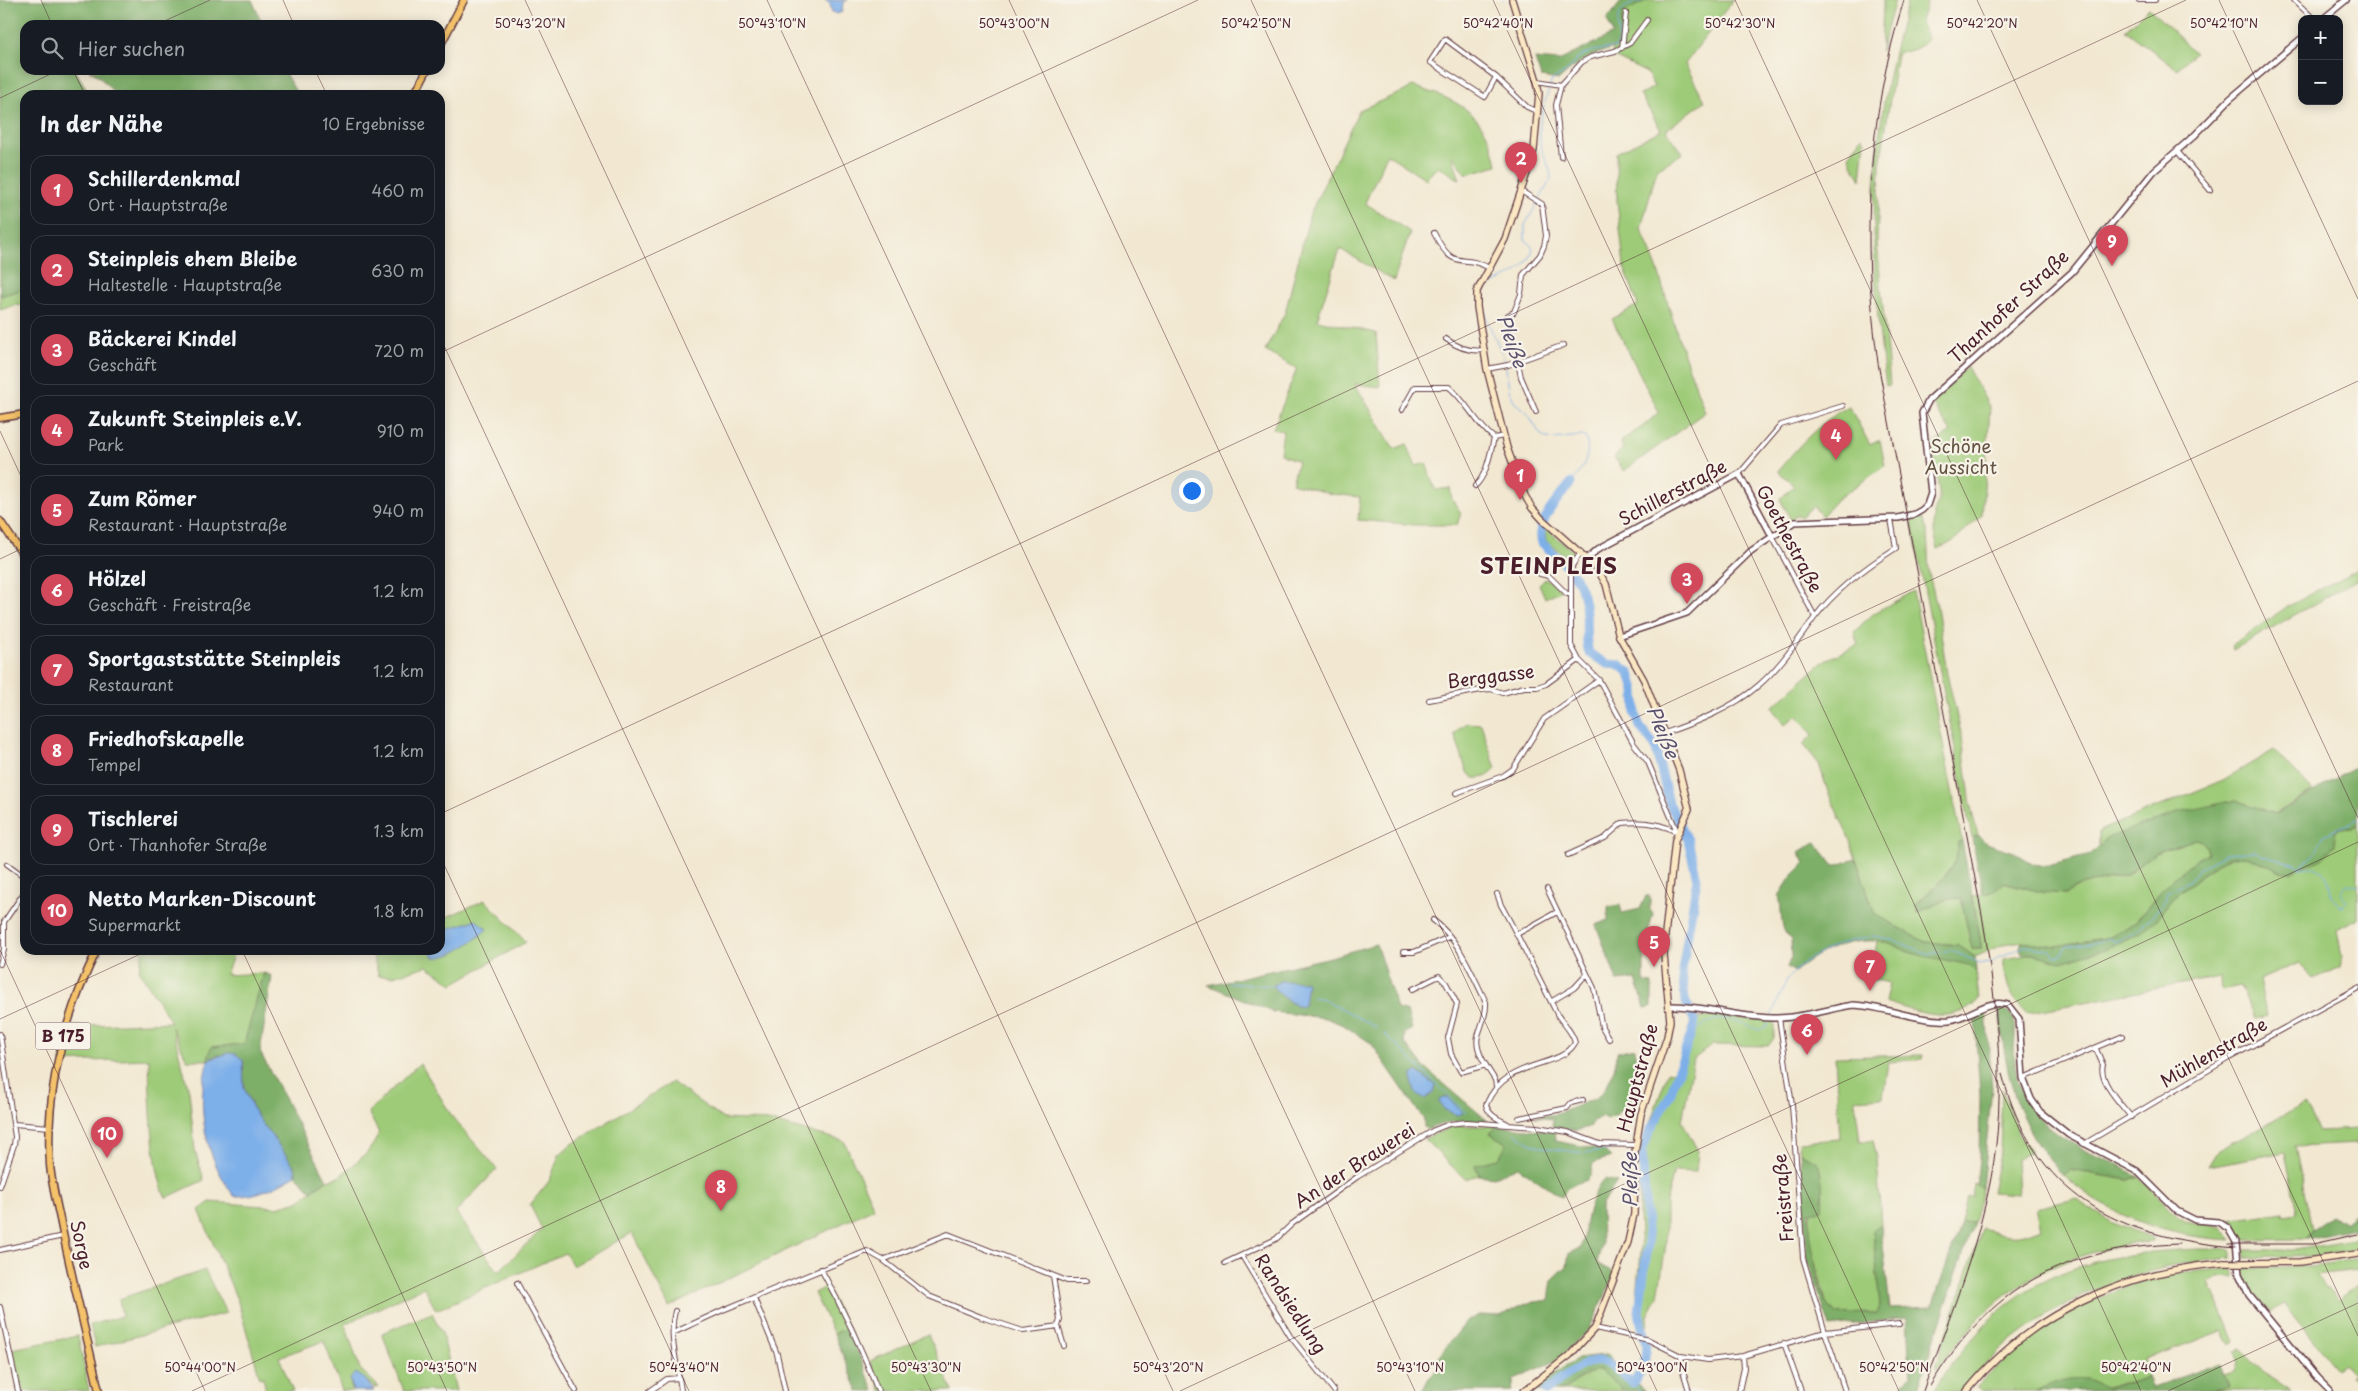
<!DOCTYPE html>
<html lang="de">
<meta charset="utf-8">
<style>
:root{--surface:#171b24;--page:#242831;--text:#f1f3f6;--muted:#9ea1a6;--line:#363941;--accent:#d1495b}
body{margin:0;font-family:"Playpen Sans",sans-serif;background:var(--page);color:var(--text)}
.controls{position:absolute;right:15px;top:15px;display:grid;overflow:hidden;border-radius:10px;box-shadow:0 2px 12px #0003}
.controls button{width:45px;height:45px;display:grid;place-items:center;padding:0;border:0;border-bottom:1px solid var(--line);background:var(--surface);color:var(--text);font:25px sans-serif}
.you{position:absolute;left:1191px;top:490px;width:18px;height:18px;margin:-12px;border:4px solid #fff;border-radius:50%;background:#1a73e8;box-shadow:0 0 0 8px #1a73e833}
.badge{display:grid;place-items:center;width:32px;height:32px;border-radius:50%;background:var(--accent);color:#fff;font-size:16px;font-weight:700}
.pin{position:absolute;translate:-50% -41px;filter:drop-shadow(0 1px 2px #0008)}
.pin::after{content:'';position:absolute;top:26px;width:18px;height:15px;background:inherit;clip-path:polygon(0 0,100% 0,50% 100%)}
.list{margin:0;padding:0;list-style:none}
h2{display:flex;justify-content:space-between;align-items:center;height:65px;margin:0;padding:0 20px;font-size:21px}
h2 small{font-size:16px;font-weight:400;color:var(--muted)}
.list li{display:grid;grid-template-columns:32px 1fr auto;gap:15px;align-items:center;box-sizing:border-box;height:70px;margin:0 10px 10px;padding:0 10px;border:1px solid var(--line);border-radius:15px}
.list b{display:block;font-size:19px;white-space:nowrap}
.list p{margin:0;font-size:16px;white-space:nowrap;color:var(--muted)}
.list em{font-size:16px;font-style:normal;color:var(--muted)}
.icon{flex:none;width:28px;height:28px;fill:none;stroke:currentColor;stroke-width:2;stroke-linecap:round;stroke-linejoin:round}
.map{position:relative;flex:none;width:2358px;height:1391px;overflow:hidden}
.search{position:absolute;background:var(--surface);box-shadow:0 2px 12px #0003;left:20px;top:20px;width:425px;height:55px;display:flex;align-items:center;gap:12px;box-sizing:border-box;padding:0 18px;border-radius:15px;color:var(--muted);font-size:19px}
.panel{position:absolute;background:var(--surface);box-shadow:0 2px 12px #0003;left:20px;top:90px;width:425px;height:865px;border-radius:15px}
.map>svg:first-child{display:block}
.green{fill:#9ecb78;stroke:#747552}
.forest{fill:#7eaf68;stroke:#64674a}
.water{fill:#7dafe9;stroke:#64678a}
.lines{fill:none;stroke-linecap:round;stroke-linejoin:round}
.stream{stroke:#7dafe9;stroke-width:1}
.river{stroke:#7dafe9;stroke-width:9}
.minor-casing{stroke:#633d44;stroke-width:6}
.tertiary-casing{stroke:#633d44;stroke-width:8}
.secondary-casing{stroke:#633d44;stroke-width:8}
.primary-casing{stroke:#633d44;stroke-width:9}
.minor{stroke:#fff;stroke-width:4}
.tertiary{stroke:#fff;stroke-width:5}
.secondary{stroke:#fae7c3;stroke-width:5.5}
.primary{stroke:#f3c26a;stroke-width:6}
.rail{stroke:#4a1f2b;stroke-width:1}
.secondary-bridge-casing{stroke:#633d44;stroke-width:8;stroke-linecap:butt}
.secondary-bridge{stroke:#fae7c3;stroke-width:5.5}
.ticks{fill:none;stroke:#4a1f2b;stroke-width:1;stroke-opacity:0.45}
.labels{text-anchor:middle;stroke-width:4.5;stroke-linejoin:round;paint-order:stroke}
.shield{fill:#f7f3e8;stroke:#7e5f64;stroke-width:1}
.shield-label{font-size:16px;font-weight:bold;fill:#4a1f2b}
.street-label{font-size:18px;fill:#4a1f2b;stroke:#f7f3e8}
.park-label{font-size:18px;fill:#635342;stroke:#f7f3e8}
.water-label{font-size:19px;font-style:italic;fill:#5c516e;stroke:#f7f3e8}
.district-label{font-size:22px;font-weight:bold;letter-spacing:1px;fill:#4a1f2b;stroke:#f7f3e8}
.ticks-label{font-size:12px;text-anchor:middle;fill:#4a1f2b;stroke:#f7f3e8;stroke-width:4.5;stroke-linejoin:round;paint-order:stroke}
</style>
<div class="map">
<svg width="2358" height="1391" viewBox="0 0 2358 1391">
<rect width="100%" height="100%" fill="#f7f3e8"/>
<filter id="ink" filterUnits="userSpaceOnUse"><feTurbulence type="fractalNoise" baseFrequency=".02" numOctaves="2"/><feDisplacementMap in="SourceGraphic" scale="10" xChannelSelector="R" yChannelSelector="G"/><feConvolveMatrix kernelMatrix="1 2 1 2 8 2 1 2 1" color-interpolation-filters="sRGB"/></filter>
<filter id="wash" filterUnits="userSpaceOnUse"><feTurbulence type="fractalNoise" baseFrequency=".0096" numOctaves="4" result="noise"/><feDisplacementMap in="SourceGraphic" scale="20" xChannelSelector="R" yChannelSelector="G"/><feGaussianBlur stdDeviation="1.12" result="paint"/><feColorMatrix in="noise" values="0 0 0 0 0 0 0 0 0 0 0 0 0 0 0 0 0 1.4 0 .05"/><feComposite in="paint" operator="in"/></filter>
<g filter="url(#wash)">
<rect width="100%" height="100%" fill="#f2e8d1"/>
<path class="green" d="M 1647,0 L 1733,0 L 1685,64 L 1705,101 L 1666,130 L 1683,153 L 1657,169 L 1641,228 L 1658,271 L 1680,343 L 1705,412 L 1624,471 L 1614,457 L 1623,449 L 1620,441 L 1641,428 L 1659,412 L 1612,319 L 1638,305 L 1624,266 L 1617,200 L 1616,153 L 1661,130 L 1640,95 L 1654,87 L 1647,73 L 1614,57 L 1612,49 L 1619,46 L 1622,35 L 1623,12 Z
M 1883,0 L 1895,0 L 1881,51 L 1883,5 Z
M 1908,0 L 1928,0 L 1921,21 L 1927,39 C 1919,50 1910,51 1897,53 L 1880,166 L 1877,242 L 1890,385 L 1886,386 C 1867,250 1868,132 1908,0 Z
M 2149,8 L 2195,53 L 2177,69 L 2125,30 Z
M 1412,86 C 1459,100 1487,113 1497,165 L 1467,174 L 1452,155 L 1460,180 L 1438,166 L 1426,179 L 1387,154 L 1365,203 L 1410,232 L 1394,281 L 1340,249 L 1317,320 L 1376,333 L 1380,387 L 1355,384 L 1394,449 L 1407,444 L 1416,466 L 1426,463 L 1435,490 L 1450,488 L 1452,499 L 1461,513 L 1457,525 L 1415,525 L 1358,520 L 1360,497 L 1331,494 L 1292,483 L 1298,461 L 1280,454 L 1283,431 L 1273,429 L 1296,371 L 1296,368 L 1265,351 L 1285,313 L 1310,214 L 1359,110 L 1405,91 Z
M 1862,137 L 1865,140 L 1861,180 L 1852,164 L 1849,156 Z
M 24,289 L 25,306 L 16,305 L 0,310 L 0,296 Z
M 1967,367 L 1990,408 L 1982,515 L 1952,542 L 1938,549 L 1934,533 L 1934,512 L 1939,500 L 1939,490 L 1931,445 L 1951,432 L 1931,402 Z
M 1849,406 L 1870,445 L 1880,440 L 1885,466 L 1837,499 L 1822,516 L 1813,506 L 1801,517 L 1797,515 L 1791,520 L 1780,499 L 1794,485 L 1778,471 C 1798,446 1821,421 1849,406 Z
M 1921,515 L 1927,530 L 1929,574 L 1937,606 L 1947,674 L 1962,737 L 1972,813 L 1978,835 L 1972,838 L 1911,519 Z
M 1545,528 L 1574,552 L 1571,564 L 1567,557 L 1546,541 Z
M 2358,569 L 2358,579 L 2233,650 L 2232,645 L 2285,608 Z
M 1545,578 L 1562,590 L 1545,598 L 1539,584 Z
M 1913,591 L 1962,841 L 1958,842 C 1960,869 1933,887 1916,904 L 1917,913 L 1947,899 L 1961,898 L 1972,949 L 1982,949 L 1973,896 L 1992,892 L 2003,882 L 2041,892 L 2065,894 L 2083,884 L 2099,882 L 2127,875 L 2155,853 L 2196,839 L 2202,841 L 2207,847 L 2208,853 L 2197,859 L 2166,885 L 2137,920 L 2111,937 L 2056,946 L 2022,941 L 2004,944 L 1975,957 L 1958,945 L 1925,942 L 1875,914 L 1849,838 L 1828,792 L 1819,764 L 1803,744 L 1813,735 L 1797,715 L 1785,725 L 1772,707 L 1825,660 L 1858,645 L 1854,632 L 1871,615 Z
M 1466,723 L 1481,724 L 1496,769 C 1489,776 1484,779 1474,778 L 1467,772 L 1454,733 Z
M 2274,750 L 2313,791 L 2275,814 L 2235,800 L 2099,847 L 2099,831 L 2223,780 Z
M 2358,826 L 2358,918 L 2337,929 L 2342,958 L 2340,967 L 2313,979 L 2299,963 L 2259,980 L 2267,1016 L 2255,1019 L 2240,986 L 2223,990 L 2219,977 L 2026,1013 C 2006,990 2008,988 2003,959 L 2034,954 L 2061,961 L 2155,921 L 2179,892 L 2216,864 L 2230,857 L 2247,856 L 2279,871 L 2290,872 L 2340,828 Z
M 485,900 L 526,942 L 453,984 L 427,966 L 393,976 L 379,976 L 371,950 L 440,950 L 440,920 Z
M 1877,942 L 1888,942 L 1907,951 L 1969,965 L 1976,972 L 1979,999 C 1955,1028 1915,1011 1885,1002 L 1889,983 L 1871,979 Z
M 143,950 L 235,950 L 226,975 L 264,973 L 244,1044 L 211,1047 L 208,1060 L 187,1060 L 172,1027 L 189,1091 L 195,1151 L 204,1180 L 166,1198 C 151,1167 150,1095 149,1059 L 60,1062 L 69,1026 L 171,1022 L 139,970 Z
M 1719,1014 L 1744,1019 L 1774,1020 L 1774,1038 L 1768,1046 L 1712,1045 L 1694,1059 L 1682,1121 L 1698,1151 L 1696,1172 L 1674,1171 L 1666,1203 L 1666,1244 L 1658,1296 L 1648,1316 L 1646,1336 L 1640,1334 L 1637,1296 L 1641,1252 L 1639,1216 L 1641,1148 L 1668,1072 L 1677,1071 L 1698,1019 Z
M 1923,1055 L 1922,1059 L 1888,1062 L 1883,1097 L 1855,1099 L 1860,1141 L 1873,1141 L 1877,1157 L 1881,1226 L 1873,1229 L 1880,1307 L 1877,1313 L 1837,1314 L 1827,1306 L 1812,1248 L 1809,1224 L 1818,1163 L 1800,1153 L 1799,1142 L 1840,1139 L 1835,1057 Z
M 420,1063 L 453,1118 L 497,1169 L 456,1212 L 498,1272 L 542,1229 L 530,1205 L 550,1180 L 559,1155 L 569,1146 L 672,1082 L 723,1119 L 768,1121 L 844,1141 L 874,1208 L 669,1307 L 632,1233 L 573,1266 L 565,1253 L 436,1310 L 424,1287 L 345,1324 L 360,1369 L 379,1387 L 374,1388 L 365,1379 L 350,1383 L 353,1391 L 342,1391 L 324,1341 L 279,1357 L 293,1391 L 266,1391 L 263,1377 L 260,1378 L 238,1302 L 199,1210 L 210,1202 L 277,1207 L 298,1201 L 327,1180 L 339,1177 L 366,1154 L 374,1143 L 379,1133 L 368,1112 Z
M 2002,1089 L 2018,1134 L 2031,1152 L 2016,1159 L 2018,1194 L 1992,1192 L 2000,1153 Z
M 2304,1104 L 2319,1131 L 2358,1129 L 2358,1144 L 2295,1147 L 2312,1229 L 2306,1239 L 2243,1240 L 2236,1224 L 2229,1220 L 2283,1212 L 2284,1215 L 2297,1213 L 2285,1152 L 2208,1166 L 2218,1150 Z
M 1454,1126 L 1498,1126 L 1490,1133 L 1507,1144 L 1498,1159 L 1475,1165 L 1479,1175 L 1465,1179 L 1424,1139 Z
M 2068,1170 L 2129,1180 L 2138,1176 L 2177,1216 L 2185,1221 L 2221,1227 L 2232,1240 C 2167,1237 2111,1218 2063,1175 Z
M 1974,1183 L 1982,1189 L 1974,1222 L 1961,1222 L 1967,1197 L 1972,1197 Z
M 2075,1199 L 2113,1223 L 2153,1238 L 2153,1241 C 2055,1253 1996,1287 1938,1368 L 1935,1367 L 1982,1229 C 2010,1236 2014,1239 2041,1228 L 2036,1208 Z
M 2358,1239 L 2358,1249 C 2321,1258 2282,1257 2244,1258 L 2244,1250 L 2296,1250 Z
M 2201,1249 L 2232,1250 L 2232,1258 C 2127,1266 2029,1306 1962,1391 L 1934,1391 C 2002,1280 2076,1253 2201,1249 Z
M 2358,1258 L 2358,1270 L 2316,1275 L 2338,1300 L 2358,1285 L 2358,1378 L 2356,1381 L 2350,1377 L 2353,1373 L 2344,1362 L 2336,1368 L 2284,1304 L 2272,1313 L 2247,1283 L 2243,1268 C 2282,1269 2320,1267 2358,1258 Z
M 2233,1269 L 2234,1278 L 2218,1277 L 2210,1283 L 2234,1342 L 2230,1345 L 2222,1331 L 2143,1360 L 2148,1376 L 2110,1388 L 2103,1388 L 2093,1381 L 2036,1391 L 1981,1391 L 1977,1386 C 2050,1311 2127,1271 2233,1269 Z
M 205,1270 L 226,1313 L 95,1347 L 90,1325 L 122,1316 L 119,1299 Z
M 825,1287 L 848,1327 L 834,1334 L 814,1293 Z
M 432,1313 L 442,1333 L 456,1391 L 404,1391 L 382,1333 Z
M 928,1334 L 953,1391 L 881,1391 L 870,1361 Z
M 78,1336 L 89,1391 L 21,1391 L 12,1349 Z
M 2241,1349 L 2263,1373 L 2291,1391 L 2211,1391 L 2229,1387 L 2224,1374 L 2235,1371 L 2238,1362 L 2234,1351 Z
M 1593,1370 C 1607,1369 1615,1382 1624,1391 L 1558,1391 L 1585,1377 Z"/>
<path class="forest" d="M 0,0 L 252,0 L 263,25 L 25,25 L 25,70 L 75,70 L 90,95 L 25,95 L 25,290 L 24,289 L 0,296 Z
M 1627,0 L 1647,0 L 1623,13 L 1622,35 L 1619,46 C 1589,56 1583,58 1559,80 L 1541,77 L 1535,59 L 1559,61 L 1613,34 L 1607,20 L 1620,3 Z
M 89,70 L 283,70 L 298,95 L 116,95 L 99,76 Z
M 2358,766 L 2358,826 L 2340,828 L 2335,832 L 2335,845 L 2322,859 L 2290,872 L 2279,871 L 2247,856 L 2230,857 L 2216,864 L 2179,892 L 2155,921 L 2139,933 L 2105,949 L 2061,962 L 2034,954 L 2022,954 L 2020,947 L 2022,941 L 2056,946 L 2111,937 L 2137,920 L 2166,885 L 2197,859 L 2208,853 L 2207,847 L 2202,841 L 2196,839 L 2155,853 L 2127,875 L 2099,882 L 2083,884 L 2065,894 L 2041,892 L 2004,882 L 1992,892 L 1983,894 L 1972,838 L 1978,835 L 1986,843 L 2014,852 L 2034,864 L 2044,866 L 2091,854 L 2107,838 L 2174,814 L 2235,800 L 2276,814 Z
M 1962,841 L 1982,949 L 1972,949 L 1961,898 L 1947,899 L 1917,913 L 1916,905 C 1933,887 1960,869 1958,842 Z
M 1815,842 L 1834,866 L 1856,859 L 1875,914 L 1925,942 L 1958,945 L 1975,957 L 1976,972 L 1969,965 C 1949,960 1928,958 1908,952 C 1901,949 1894,944 1887,942 C 1853,937 1820,948 1795,972 L 1787,967 L 1792,955 L 1791,940 C 1778,929 1783,910 1779,896 L 1791,877 L 1805,863 L 1799,852 Z
M 1646,896 L 1650,896 L 1650,909 L 1653,913 L 1644,949 L 1644,982 L 1652,983 L 1652,1007 L 1645,1008 L 1636,979 L 1617,981 L 1596,925 L 1608,920 L 1608,907 L 1620,905 L 1622,913 L 1640,909 Z
M 1376,944 L 1397,1009 L 1407,1012 L 1412,1029 L 1405,1033 L 1404,1042 L 1424,1067 L 1488,1121 C 1465,1120 1447,1120 1427,1130 L 1424,1127 L 1424,1120 L 1371,1043 L 1345,1026 L 1326,1018 L 1273,1012 L 1208,985 L 1327,958 Z
M 264,973 L 272,976 L 260,1052 L 327,1180 L 311,1191 L 296,1175 L 295,1167 L 256,1115 L 244,1088 L 243,1060 L 217,1055 L 208,1060 L 211,1047 L 244,1044 Z
M 1999,1009 C 2004,1010 2009,1011 2012,1016 C 2018,1025 2014,1040 2014,1051 C 2015,1065 2016,1079 2022,1092 C 2047,1143 2095,1151 2138,1176 L 2129,1180 L 2071,1170 L 2063,1175 C 2015,1126 2006,1074 1999,1009 Z
M 1986,1011 L 1992,1088 L 1982,1189 L 1976,1185 L 1979,1161 L 1980,1095 L 1975,1020 L 1976,1016 Z
M 1635,1048 L 1638,1093 L 1616,1115 L 1607,1119 L 1603,1117 L 1593,1121 L 1591,1126 L 1576,1131 L 1552,1126 L 1553,1119 L 1535,1117 L 1557,1114 L 1596,1098 C 1609,1088 1616,1067 1617,1052 Z
M 1498,1126 L 1556,1132 L 1555,1141 L 1603,1150 L 1611,1157 L 1593,1163 C 1590,1188 1582,1178 1569,1187 C 1566,1188 1564,1194 1562,1197 L 1518,1167 L 1494,1177 L 1479,1175 L 1475,1165 L 1498,1159 L 1507,1144 L 1490,1133 Z
M 1800,1153 L 1818,1163 C 1823,1179 1823,1193 1822,1210 L 1809,1212 C 1808,1229 1819,1294 1828,1306 C 1830,1309 1834,1312 1837,1314 L 1877,1313 L 1880,1307 L 1873,1229 L 1881,1226 L 1890,1309 L 1932,1307 L 1961,1222 L 1974,1222 L 1917,1391 L 1897,1391 L 1910,1375 L 1907,1318 L 1830,1327 L 1807,1257 Z
M 1604,1179 L 1617,1182 L 1601,1206 L 1602,1243 L 1597,1263 L 1616,1273 L 1589,1329 L 1556,1361 L 1514,1379 L 1512,1391 L 1422,1391 L 1429,1378 L 1439,1368 L 1439,1356 L 1467,1321 L 1479,1315 L 1500,1316 L 1528,1303 L 1549,1300 L 1552,1280 L 1567,1266 L 1569,1253 L 1581,1248 C 1587,1221 1586,1202 1604,1179 Z
M 2358,1212 L 2358,1228 L 2306,1239 L 2312,1229 L 2332,1215 L 2344,1223 Z
M 848,1327 L 874,1391 L 858,1391 L 834,1334 Z
M 1606,1355 L 1645,1391 L 1624,1391 L 1600,1370 C 1585,1371 1573,1387 1558,1391 C 1550,1391 1539,1391 1530,1391 L 1577,1358 Z
M 2220,1363 L 2229,1388 L 2211,1391 L 2036,1391 C 2052,1383 2075,1374 2093,1381 C 2100,1384 2103,1390 2111,1388 C 2122,1386 2137,1379 2148,1376 L 2153,1387 Z"/>
<path class="water" d="M 825,0 L 848,0 L 843,2 L 842,12 L 837,14 L 832,12 L 830,4 Z
M 476,920 L 487,929 C 477,939 449,960 434,957 L 429,950 L 440,950 L 440,931 Z
M 1280,981 L 1307,982 L 1304,1005 L 1301,1007 L 1288,1001 L 1272,986 Z
M 228,1053 L 236,1054 L 243,1060 L 244,1088 L 256,1115 L 295,1167 L 296,1175 C 277,1186 257,1197 234,1196 C 205,1157 195,1107 208,1060 Z
M 1417,1071 L 1435,1085 L 1433,1093 L 1425,1099 C 1414,1096 1412,1085 1412,1075 Z
M 1443,1097 L 1448,1097 L 1463,1113 L 1457,1115 L 1443,1109 L 1439,1100 Z
M 356,1373 L 365,1379 L 374,1391 L 353,1391 L 350,1379 Z"/>
<g class="lines">
<path class="stream" d="M 1503,0 L 1504,1
M 1505,363 C 1497,332 1478,321 1487,286 C 1505,278 1529,271 1533,248 L 1525,239 L 1525,225 L 1551,179 C 1551,166 1542,155 1540,142 C 1537,123 1546,98 1552,80 L 1568,71 L 1577,58 L 1593,51 L 1616,47 C 1624,32 1609,15 1629,5 C 1634,3 1640,2 1644,0
M 1506,367 L 1509,390 L 1515,403 L 1526,411 L 1540,434 L 1546,438 L 1555,439 L 1580,436 L 1585,437 C 1593,453 1581,472 1571,483
M 2301,868 C 2304,862 2307,861 2311,856 C 2317,850 2320,843 2324,835 L 2358,819
M 1228,983 L 1272,986
M 1312,997 L 1324,999 L 1377,1028
M 1771,1017 L 1787,979 L 1805,961 L 1838,944 L 1872,936 L 1890,939 L 1929,954 L 1951,950 L 1981,964 L 1992,963 L 1999,957 L 2025,946 L 2050,950 L 2055,956 L 2061,955 L 2066,947 C 2079,943 2097,945 2108,938 L 2116,942 L 2132,933 L 2149,919 L 2167,899 L 2167,892 L 2188,881 L 2200,868 L 2225,854 L 2255,851 L 2263,856 L 2296,864 L 2301,868 C 2304,868 2310,867 2314,867 C 2326,871 2331,883 2331,895 L 2340,907 L 2343,907 L 2345,901 L 2340,892 L 2346,884 L 2358,886
M 1692,1031 C 1701,1030 1702,1025 1709,1022 C 1727,1014 1743,1024 1759,1030 L 1767,1026 L 1770,1020
M 1385,1034 L 1467,1114
M 1515,1133 L 1534,1146 L 1583,1153 L 1615,1149
M 1632,1383 L 1640,1391"/>
<path class="river" d="M 1546,1391 C 1558,1382 1588,1355 1604,1362 C 1613,1366 1624,1377 1632,1383 L 1644,1369 L 1646,1345 L 1639,1312 L 1648,1243 L 1642,1151 L 1649,1133 L 1670,1095 L 1695,1022 L 1685,1000 L 1682,971 L 1697,879 L 1688,840 L 1669,803 L 1655,746 L 1640,727 L 1636,714 L 1635,690 L 1630,673 L 1620,665 L 1607,664 L 1589,653 C 1585,640 1587,628 1586,614 C 1584,578 1567,566 1542,543 C 1535,521 1558,500 1571,483"/>
</g>
</g>
<g filter="url(#ink)">
<g class="lines">
<g class="minor-casing">
<path id="minor" d="M 2139,0 L 2155,0
M 2294,0 L 2314,19
M 1622,48 L 1626,13
M 1496,77 L 1485,97 L 1430,62 L 1445,39 L 1496,77 L 1527,107 L 1536,111
M 1537,81 L 1561,85 L 1582,62 L 1591,57 L 1615,51 L 1630,43 L 1647,20
M 1561,85 L 1556,105 L 1561,157
M 2177,151 L 2210,190
M 1521,191 L 1542,204 L 1546,236 L 1544,246 L 1540,255 L 1523,275 L 1521,294 L 1514,312 L 1508,315 L 1521,377 L 1536,412
M 1434,233 C 1455,275 1461,251 1491,269
M 1446,339 C 1457,347 1470,352 1484,350
M 1487,369 L 1508,365 L 1564,345
M 1402,410 L 1415,387 L 1449,387 C 1467,402 1476,424 1494,438 L 1504,436
M 1739,474 L 1781,425 L 1843,406
M 1475,486 C 1487,475 1490,454 1494,438
M 1772,536 L 1815,617
M 1581,552 L 1572,566 L 1571,575 L 1571,645 L 1579,660 L 1599,680 L 1634,744 L 1648,762 L 1678,834
M 1540,574 L 1549,576 L 1567,594 L 1570,594
M 1429,700 L 1481,690 L 1491,689 L 1503,693 L 1524,687 L 1537,687 L 1546,684 L 1579,660
M 1665,733 C 1697,722 1733,708 1759,685 C 1782,665 1797,641 1815,617 C 1836,589 1866,567 1896,548 L 1891,519
M 1456,793 L 1503,776 L 1513,769 L 1544,719 L 1599,680
M 1568,855 L 1605,838 L 1622,823 C 1641,821 1659,822 1676,832
M 7,864 L 25,877
M 1547,889 L 1594,988 L 1602,1027 L 1609,1039
M 1497,894 L 1501,905 C 1521,941 1539,978 1557,1014 C 1563,1024 1573,1032 1575,1043 C 1560,1070 1505,1057 1486,1105 C 1489,1116 1499,1119 1508,1124
M 1433,920 C 1459,939 1472,974 1486,1002 C 1487,1015 1481,1025 1478,1036 C 1474,1050 1488,1069 1495,1080 L 1496,1086
M 1517,934 L 1557,912
M 1403,952 L 1414,952 L 1449,937
M 0,964 L 4,949 L 4,922 L 25,891
M 1413,989 L 1439,976 L 1446,983 L 1457,1004 L 1448,1038 L 1451,1054 L 1461,1072 L 1486,1065
M 1552,1001 L 1574,988 L 1587,974
M 0,1034 L 15,1137 L 14,1145 L 0,1186
M 2096,1049 L 2103,1065 C 2098,1081 2121,1104 2131,1117
M 2023,1078 L 2123,1036
M 1519,1118 L 1567,1108 L 1571,1103 L 1583,1100
M 14,1124 L 50,1127
M 2084,1144 L 2229,1058 L 2358,988
M 0,1250 L 63,1236
M 1242,1256 L 1290,1336 L 1334,1391
M 883,1260 L 948,1234 L 1067,1281 L 1086,1281
M 1225,1263 L 1276,1239 L 1292,1224 L 1357,1177 L 1434,1130 L 1449,1124 L 1467,1122 L 1537,1127 L 1568,1132 L 1600,1144 L 1635,1145
M 821,1269 C 843,1309 862,1349 878,1391
M 1053,1276 L 1060,1320 L 1058,1326 L 1064,1346
M 517,1283 L 576,1391
M 754,1298 L 777,1354 L 785,1391
M 0,1307 L 18,1391
M 675,1311 C 668,1336 678,1365 681,1391
M 1595,1328 L 1649,1340 L 1681,1356 L 1708,1360 L 1743,1356 L 1825,1332 L 1803,1258 L 1792,1105 L 1779,1018
M 673,1333 L 723,1310 L 867,1251 L 883,1260 L 929,1296 L 981,1317 L 1023,1331 L 1058,1326
M 1784,1343 L 1801,1391
M 1681,1356 L 1682,1368 L 1689,1391
M 650,1391 L 667,1379 L 679,1378
M 1739,1391 L 1744,1368 L 1743,1356
M 1845,1391 L 1825,1332 L 1899,1324"/>
</g>
<g class="tertiary-casing">
<path id="tertiary" d="M 2323,19 L 2346,0
M 1588,558 L 1598,549 L 1739,474 L 1772,536
M 1619,636 L 1687,613 L 1751,551 L 1794,522 L 1898,518 L 1915,514 L 1922,510 L 1927,505 L 1931,493 L 1922,413 L 1929,400 L 2072,272 L 2154,171 L 2195,135 L 2230,99 L 2302,38
M 1670,1006 C 1706,1006 1740,1018 1777,1018 C 1802,1018 1828,1009 1853,1005 C 1885,1006 1917,1022 1949,1020 C 1970,1018 1987,998 2008,1005 L 2019,1019 L 2023,1078 L 2031,1099 L 2040,1112 L 2069,1135 L 2137,1171 L 2177,1211 L 2195,1220 L 2218,1222 L 2228,1228 L 2236,1242 L 2239,1274 L 2249,1295 L 2317,1378 L 2330,1391"/>
</g>
<g class="secondary-casing">
<path id="secondary" d="M 1512,0 L 1537,81 L 1539,93 L 1534,150 L 1528,170 L 1505,239 L 1477,291 L 1477,307 L 1487,369 L 1507,448 L 1525,496 L 1532,508 L 1542,519 L 1596,567 L 1606,584 L 1619,636 L 1644,680 L 1679,770 L 1689,809 L 1675,840 L 1665,935 L 1664,955 L 1670,1021 L 1667,1037 L 1641,1114 L 1635,1152 L 1634,1214 L 1628,1242 L 1595,1328 L 1570,1355 L 1524,1391
M 2249,1263 L 2300,1262 L 2358,1254
M 1967,1391 C 2031,1312 2125,1271 2224,1263"/>
</g>
<g class="primary-casing">
<path id="primary" d="M 440,46 L 464,0
M 414,95 L 427,70
M 0,418 L 25,414
M 0,521 L 25,558
M 97,950 C 64,1018 45,1090 50,1165 C 52,1187 58,1208 62,1229 C 73,1283 87,1337 99,1391"/>
</g>
<use href="#minor" class="minor"/>
<use href="#tertiary" class="tertiary"/>
<use href="#secondary" class="secondary"/>
<use href="#primary" class="primary"/>
<path class="rail" d="M 1904,0 C 1867,118 1861,241 1878,363 L 1983,921 C 1997,1005 2007,1094 1991,1178 C 1977,1251 1948,1321 1923,1391
M 2002,1074 C 2034,1196 2118,1238 2236,1247
M 2229,1244 L 2314,1244 L 2358,1234
M 1930,1386 C 1991,1286 2063,1248 2179,1244"/>
<g class="secondary-bridge-casing">
<path id="secondary-bridge" d="M 2224,1263 L 2249,1263"/>
</g>
<use href="#secondary-bridge" class="secondary-bridge"/>
</g>
</g>
<path class="ticks" d="M 41,0 L 52,25M 283,0 L 294,25M 525,0 L 1173,1391M 767,0 L 1415,1391M 1009,0 L 1657,1391M 1251,0 L 1899,1391M 1493,0 L 2141,1391M 1735,0 L 2358,1336M 1977,0 L 2358,818M 2219,0 L 2358,299M 156,25 L 210,0M 73,70 L 85,95M 315,70 L 327,95M 0,98 L 59,70M 440,337 L 931,1391M 440,353 L 1198,0M 0,431 L 25,485M 0,559 L 25,547M 440,814 L 2186,0M 440,856 L 689,1391M 0,950 L 205,1391M 242,950 L 447,1391M 0,1019 L 149,950M 192,1391 L 2358,381M 1180,1391 L 2358,842M 2168,1391 L 2358,1303"/>
<g class="labels">
<rect class="shield" x="35.5" y="1022.5" width="55" height="27" rx="4"/>
<g class="shield-label">
<text x="63" y="1042">B 175</text>
</g>
<g class="street-label">
<text transform="translate(2009 307) rotate(-43)" y="6">Thanhofer Straße</text>
<text transform="translate(1673 493) rotate(-28)" y="6">Schillerstraße</text>
<text transform="translate(1789 539) rotate(62)" y="6">Goethestraße</text>
<text transform="translate(1491 677) rotate(-7)" y="6">Berggasse</text>
<text transform="translate(2214 1053) rotate(-30)" y="6">Mühlenstraße</text>
<text transform="translate(1638 1078) rotate(-75)" y="6">Hauptstraße</text>
<text transform="translate(1355 1166) rotate(-33)" y="6">An der Brauerei</text>
<text transform="translate(1784 1198) rotate(-95)" y="6">Freistraße</text>
<text transform="translate(81 1245) rotate(78)" y="6">Sorge</text>
<text transform="translate(1290 1304) rotate(57)" y="6">Randsiedlung</text>
</g>
<g class="park-label">
<text x="1961" y="453">Schöne<tspan x="1961" dy="21">Aussicht</tspan></text>
</g>
<g class="water-label">
<text transform="translate(1512 341) rotate(71)" y="7">Pleiße</text>
<text transform="translate(1663 732) rotate(68)" y="7">Pleiße</text>
<text transform="translate(1630 1180) rotate(-90)" y="7">Pleiße</text>
</g>
<g class="district-label">
<text x="1549" y="574">STEINPLEIS</text>
</g>
</g>
<g class="ticks-label">
<text x="530" y="28">50°43'20"N</text>
<text x="772" y="28">50°43'10"N</text>
<text x="1014" y="28">50°43'00"N</text>
<text x="1498" y="28">50°42'40"N</text>
<text x="1740" y="28">50°42'30"N</text>
<text x="1982" y="28">50°42'20"N</text>
<text x="1256" y="28">50°42'50"N</text>
<text x="2224" y="28">50°42'10"N</text>
<text x="200" y="1372">50°44'00"N</text>
<text x="442" y="1372">50°43'50"N</text>
<text x="684" y="1372">50°43'40"N</text>
<text x="926" y="1372">50°43'30"N</text>
<text x="1168" y="1372">50°43'20"N</text>
<text x="1410" y="1372">50°43'10"N</text>
<text x="1652" y="1372">50°43'00"N</text>
<text x="1894" y="1372">50°42'50"N</text>
<text x="2136" y="1372">50°42'40"N</text>
</g>
</svg>
<div class="controls">
<button>+</button>
<button>−</button>
</div>
<div class="you"></div>
<div class="pin badge" style="left:1520px;top:500px">1</div>
<div class="pin badge" style="left:1521px;top:183px">2</div>
<div class="pin badge" style="left:1687px;top:604px">3</div>
<div class="pin badge" style="left:1836px;top:460px">4</div>
<div class="pin badge" style="left:1654px;top:967px">5</div>
<div class="pin badge" style="left:1807px;top:1055px">6</div>
<div class="pin badge" style="left:1870px;top:991px">7</div>
<div class="pin badge" style="left:721px;top:1211px">8</div>
<div class="pin badge" style="left:2112px;top:266px">9</div>
<div class="pin badge" style="left:107px;top:1158px">10</div>
<div class="search"><svg class="icon" aria-label="search" viewBox="0 0 24 24"><circle cx="10" cy="10" r="6"/><path d="M15 15l6 6"/></svg>Hier suchen</div>
<section class="panel">
<h2>In der Nähe<small>10 Ergebnisse</small></h2>
<ul class="list">
<li><span class="badge">1</span><div><b>Schillerdenkmal</b><p>Ort · Hauptstraße</p></div><em>460 m</em></li>
<li><span class="badge">2</span><div><b>Steinpleis ehem Bleibe</b><p>Haltestelle · Hauptstraße</p></div><em>630 m</em></li>
<li><span class="badge">3</span><div><b>Bäckerei Kindel</b><p>Geschäft</p></div><em>720 m</em></li>
<li><span class="badge">4</span><div><b>Zukunft Steinpleis e.V.</b><p>Park</p></div><em>910 m</em></li>
<li><span class="badge">5</span><div><b>Zum Römer</b><p>Restaurant · Hauptstraße</p></div><em>940 m</em></li>
<li><span class="badge">6</span><div><b>Hölzel</b><p>Geschäft · Freistraße</p></div><em>1.2 km</em></li>
<li><span class="badge">7</span><div><b>Sportgaststätte Steinpleis</b><p>Restaurant</p></div><em>1.2 km</em></li>
<li><span class="badge">8</span><div><b>Friedhofskapelle</b><p>Tempel</p></div><em>1.2 km</em></li>
<li><span class="badge">9</span><div><b>Tischlerei</b><p>Ort · Thanhofer Straße</p></div><em>1.3 km</em></li>
<li><span class="badge">10</span><div><b>Netto Marken-Discount</b><p>Supermarkt</p></div><em>1.8 km</em></li>
</ul>
</section>
</div>
